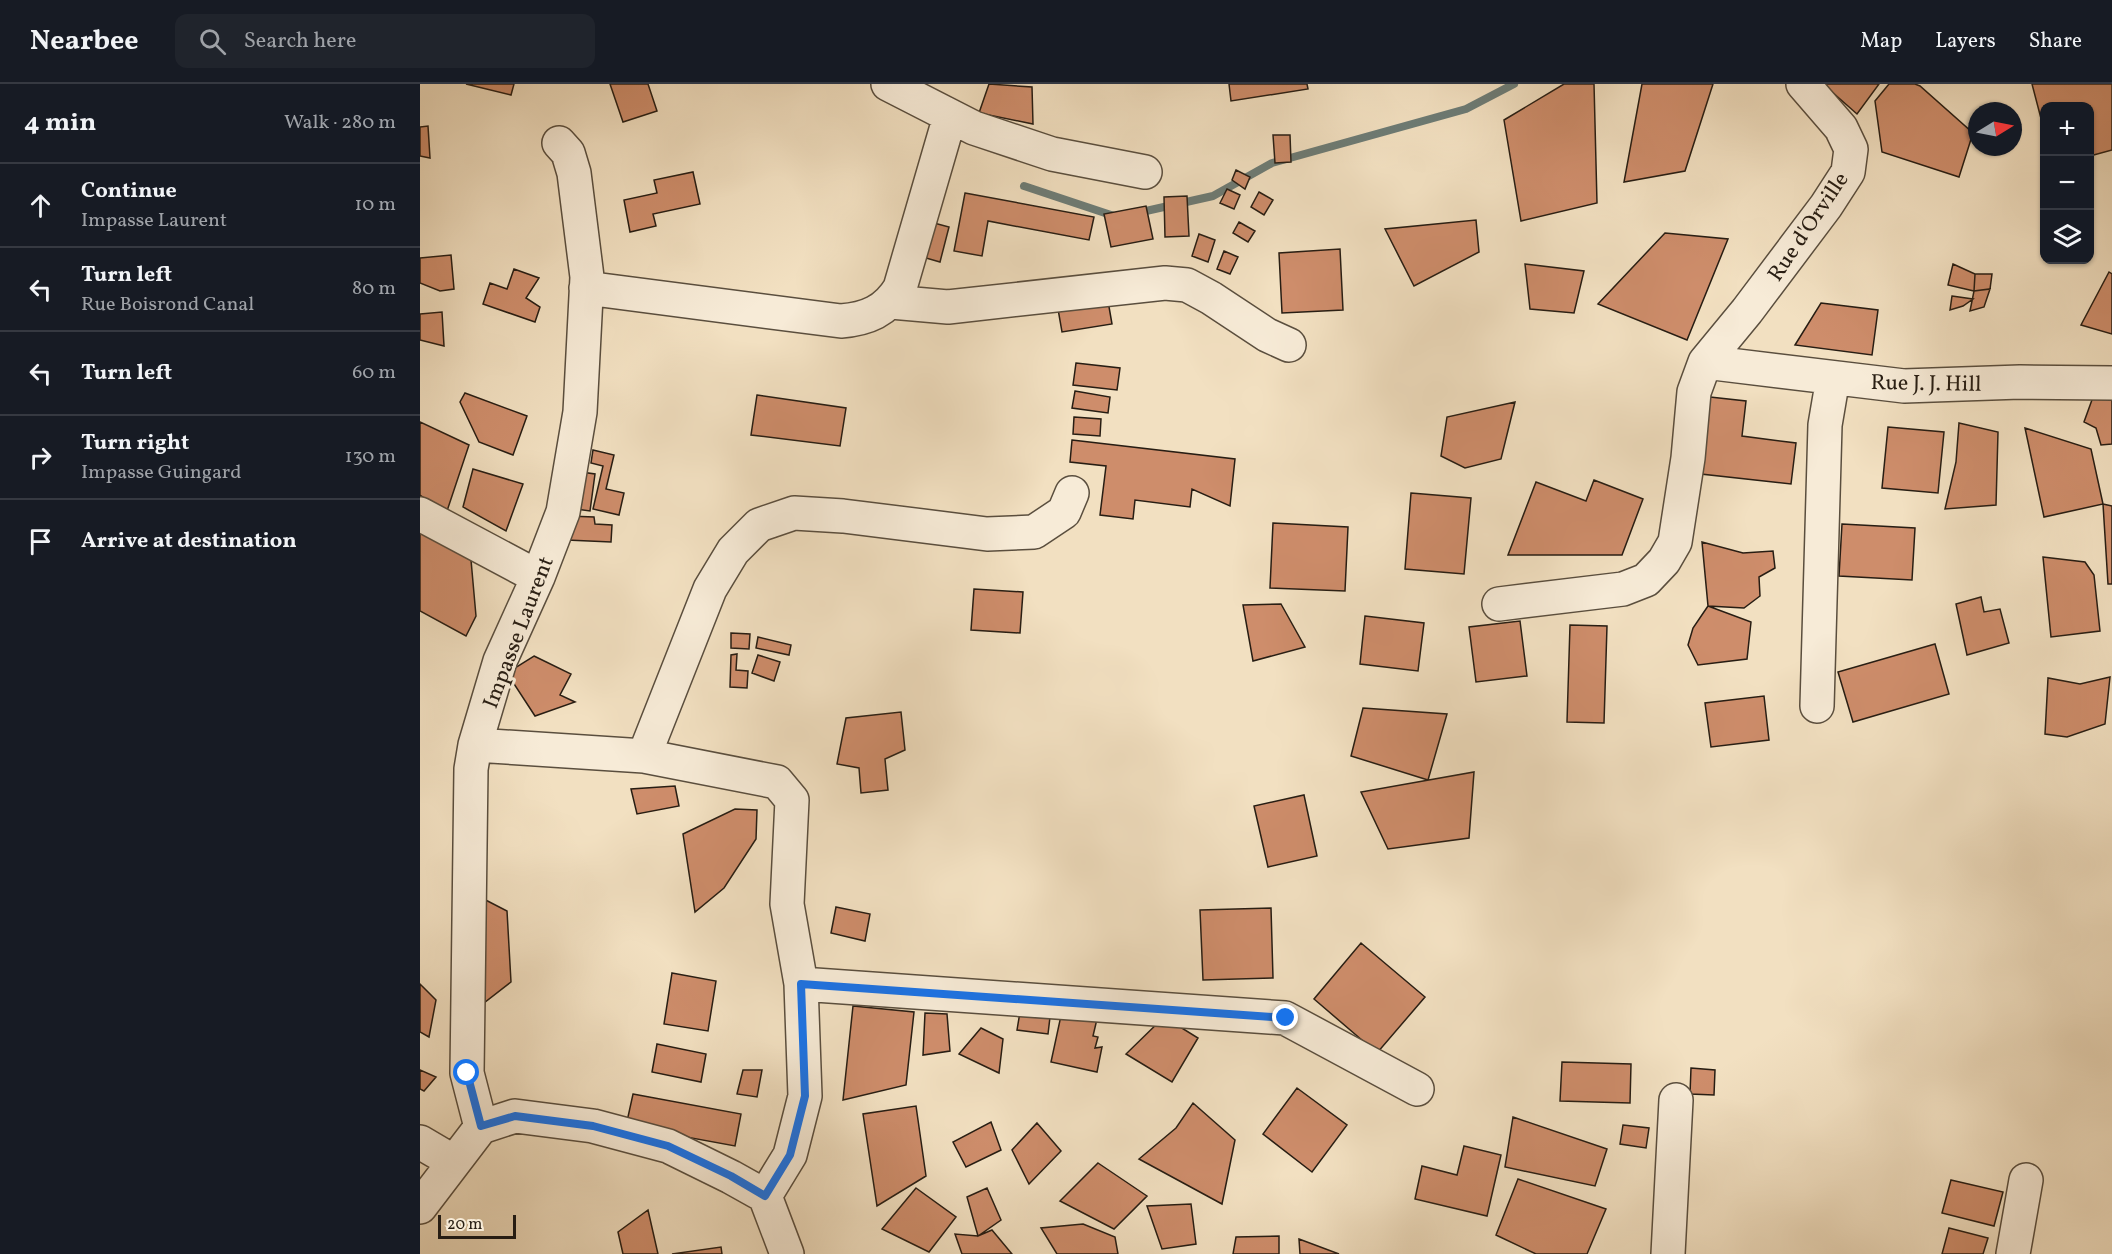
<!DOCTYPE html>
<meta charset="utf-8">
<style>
:root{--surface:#171b24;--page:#20242c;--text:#f1f3f6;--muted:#9ea1a6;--line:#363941}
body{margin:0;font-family:Vollkorn,serif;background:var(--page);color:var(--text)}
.controls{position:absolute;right:18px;top:18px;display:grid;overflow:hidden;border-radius:12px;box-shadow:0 2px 4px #0004}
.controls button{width:54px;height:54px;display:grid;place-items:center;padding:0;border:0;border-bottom:2px solid var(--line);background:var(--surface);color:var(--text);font:30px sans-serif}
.compass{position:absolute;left:1548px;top:18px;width:54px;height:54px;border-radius:50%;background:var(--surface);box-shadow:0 2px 4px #0004;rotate:80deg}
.scale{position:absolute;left:18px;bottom:15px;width:78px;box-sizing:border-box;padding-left:6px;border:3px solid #271d13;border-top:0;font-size:16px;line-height:21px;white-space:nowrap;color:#271d13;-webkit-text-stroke:4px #f7ebd7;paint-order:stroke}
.stop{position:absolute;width:18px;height:18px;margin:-14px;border:4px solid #1a73e8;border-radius:50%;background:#fff}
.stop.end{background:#1a73e8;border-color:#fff;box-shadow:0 2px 6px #0008}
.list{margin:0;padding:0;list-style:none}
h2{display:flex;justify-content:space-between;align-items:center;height:78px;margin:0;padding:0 24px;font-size:26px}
h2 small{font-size:20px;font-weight:400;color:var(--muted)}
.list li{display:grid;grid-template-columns:39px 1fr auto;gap:18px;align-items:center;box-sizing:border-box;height:84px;padding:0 24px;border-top:2px solid var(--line)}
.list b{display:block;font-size:22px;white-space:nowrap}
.list p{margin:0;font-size:20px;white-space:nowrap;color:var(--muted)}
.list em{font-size:20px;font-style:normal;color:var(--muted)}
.icon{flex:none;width:33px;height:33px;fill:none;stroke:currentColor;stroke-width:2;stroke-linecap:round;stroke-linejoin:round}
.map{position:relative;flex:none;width:1692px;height:1170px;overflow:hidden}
header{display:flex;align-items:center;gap:36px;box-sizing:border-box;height:84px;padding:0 30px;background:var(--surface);border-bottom:2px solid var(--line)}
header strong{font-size:28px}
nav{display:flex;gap:33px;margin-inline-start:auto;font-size:21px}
.search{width:420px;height:54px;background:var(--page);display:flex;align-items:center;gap:15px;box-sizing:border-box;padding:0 21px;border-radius:12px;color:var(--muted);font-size:22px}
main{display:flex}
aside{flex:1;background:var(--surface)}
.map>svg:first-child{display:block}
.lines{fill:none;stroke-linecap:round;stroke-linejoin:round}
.stream{stroke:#6d7c76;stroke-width:8}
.building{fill:#ce8d6b;stroke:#271d13;stroke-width:1.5}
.minor-casing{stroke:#5a4e3e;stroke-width:36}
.minor{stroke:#f7ebd7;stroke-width:33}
.route{stroke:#1a73e8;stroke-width:8}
.labels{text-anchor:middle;stroke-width:6;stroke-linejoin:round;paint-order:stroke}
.street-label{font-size:22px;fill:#271d13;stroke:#f7ebd7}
</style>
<header>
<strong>Nearbee</strong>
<div class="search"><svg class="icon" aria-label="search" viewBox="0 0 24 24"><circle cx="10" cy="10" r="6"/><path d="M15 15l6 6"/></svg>Search here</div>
<nav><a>Map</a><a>Layers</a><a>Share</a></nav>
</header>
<main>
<aside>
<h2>4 min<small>Walk · 280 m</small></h2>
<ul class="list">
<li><svg class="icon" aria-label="ahead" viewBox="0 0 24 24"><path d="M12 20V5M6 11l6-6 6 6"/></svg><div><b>Continue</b><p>Impasse Laurent</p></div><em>10 m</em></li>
<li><svg class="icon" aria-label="left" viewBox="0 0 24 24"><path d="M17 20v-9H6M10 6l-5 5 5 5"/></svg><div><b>Turn left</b><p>Rue Boisrond Canal</p></div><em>80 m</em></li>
<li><svg class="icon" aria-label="left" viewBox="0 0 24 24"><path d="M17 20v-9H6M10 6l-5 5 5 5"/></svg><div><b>Turn left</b></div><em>60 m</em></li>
<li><svg class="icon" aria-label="right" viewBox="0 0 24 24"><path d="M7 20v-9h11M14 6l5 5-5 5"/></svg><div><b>Turn right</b><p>Impasse Guingard</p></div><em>130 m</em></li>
<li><svg class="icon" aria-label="arrive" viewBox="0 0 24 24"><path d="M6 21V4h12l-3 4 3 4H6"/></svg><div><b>Arrive at destination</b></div></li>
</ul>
</aside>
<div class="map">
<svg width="1692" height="1170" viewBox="0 0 1692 1170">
<rect width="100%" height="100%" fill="#f2e0c1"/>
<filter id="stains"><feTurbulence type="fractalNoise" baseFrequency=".00333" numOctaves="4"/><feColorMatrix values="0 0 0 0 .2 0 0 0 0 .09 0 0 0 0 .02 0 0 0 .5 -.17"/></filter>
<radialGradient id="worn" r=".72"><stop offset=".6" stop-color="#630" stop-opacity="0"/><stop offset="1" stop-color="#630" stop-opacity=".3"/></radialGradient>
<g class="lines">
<path class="stream" d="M 604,102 L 697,133
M 717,129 L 793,112 L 852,79 L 1046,25 L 1094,0"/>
</g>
<path class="building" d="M 46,0 L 94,0 L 91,11 Z
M 190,0 L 228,0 L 237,27 L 203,38 Z
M 569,0 L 612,3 L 613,40 L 559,29 Z
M 809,0 L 887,0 L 888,5 L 811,17 Z
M 1144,0 L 1174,0 L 1177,119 L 1101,137 L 1084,36 Z
M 1222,0 L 1293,0 L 1265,87 L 1204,98 Z
M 1403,0 L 1459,0 L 1437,30 Z
M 1469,0 L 1495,0 L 1500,2 L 1553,49 L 1539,93 L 1462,68 L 1455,17 Z
M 1612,0 L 1692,0 L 1692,66 L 1670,72 L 1670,22 L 1624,22 L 1624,46 Z
M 8,42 L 10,74 L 0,72 L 0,43 Z
M 853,51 L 870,51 L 871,78 L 855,79 Z
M 816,86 L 830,93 L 825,105 L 812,96 Z
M 273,88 L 280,120 L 233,130 L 236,142 L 210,148 L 204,116 L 237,109 L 234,96 Z
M 807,105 L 820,111 L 814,125 L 800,119 Z
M 839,108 L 853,116 L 844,131 L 831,123 Z
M 545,109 L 674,133 L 669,156 L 568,137 L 562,172 L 534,167 Z
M 767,112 L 769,152 L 745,153 L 744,113 Z
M 726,122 L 733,155 L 691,163 L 684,130 Z
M 1056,136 L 1059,168 L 994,202 L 965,145 Z
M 819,138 L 835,147 L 828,158 L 813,149 Z
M 514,139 L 529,143 L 520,178 L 506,174 Z
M 1245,149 L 1308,155 L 1267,256 L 1178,220 Z
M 779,150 L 795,156 L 788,178 L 772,172 Z
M 920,165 L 923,226 L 862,229 L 859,169 Z
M 804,167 L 818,173 L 810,190 L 797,185 Z
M 31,171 L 34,205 L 20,207 L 0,199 L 0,174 Z
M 1105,180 L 1164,187 L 1154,229 L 1110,225 Z
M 1533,180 L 1555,190 L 1554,207 L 1528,201 Z
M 94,185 L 119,194 L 106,214 L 120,223 L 115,238 L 63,220 L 70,199 L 87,205 Z
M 1689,188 L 1692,190 L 1692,250 L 1661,241 Z
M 1555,190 L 1572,190 L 1570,205 L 1554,207 Z
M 1570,205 L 1564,223 L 1550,227 L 1554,207 Z
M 1532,212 L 1553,215 L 1543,222 L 1530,226 Z
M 688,217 L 692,240 L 642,248 L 638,225 Z
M 1401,219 L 1458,226 L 1452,271 L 1375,261 Z
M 22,228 L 24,262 L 0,256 L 0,230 Z
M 656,279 L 700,284 L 697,306 L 653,301 Z
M 655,307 L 690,313 L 688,329 L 652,324 Z
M 45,309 L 107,332 L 93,371 L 59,358 L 40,318 Z
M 337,311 L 426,324 L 420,362 L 331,351 Z
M 1290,313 L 1326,317 L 1322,352 L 1376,359 L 1371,400 L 1281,390 Z
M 1673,313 L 1692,315 L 1692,360 L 1681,361 L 1676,344 L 1664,338 Z
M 1095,318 L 1081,375 L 1045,384 L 1021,372 L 1027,333 Z
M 654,333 L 681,335 L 680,352 L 653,350 Z
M 0,338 L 49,361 L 26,430 L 0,411 Z
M 1539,339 L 1578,348 L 1576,421 L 1525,425 L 1536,378 Z
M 1468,343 L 1524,348 L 1518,409 L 1462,404 Z
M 1605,344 L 1671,365 L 1683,420 L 1624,433 Z
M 652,356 L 815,375 L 810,422 L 772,405 L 770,423 L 715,416 L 713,435 L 680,431 L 686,382 L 650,378 Z
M 173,366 L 194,371 L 186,405 L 204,409 L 199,431 L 173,425 L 183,382 L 171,379 Z
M 53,385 L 103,400 L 86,447 L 43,423 Z
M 154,387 L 175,390 L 170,427 L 149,424 Z
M 1174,396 L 1223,415 L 1202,471 L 1088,471 L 1116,398 L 1166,417 Z
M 991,409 L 1051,414 L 1044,490 L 985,485 Z
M 1683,420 L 1692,422 L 1692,500 L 1688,500 Z
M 148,432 L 174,433 L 175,440 L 192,441 L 191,458 L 147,456 Z
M 853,439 L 928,443 L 925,507 L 850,504 Z
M 1422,440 L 1495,444 L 1492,496 L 1419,492 Z
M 0,448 L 51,476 L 56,532 L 46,552 L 0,527 Z
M 1282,458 L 1323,469 L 1353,467 L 1355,484 L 1339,493 L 1340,512 L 1324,524 L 1288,522 Z
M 1623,473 L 1665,478 L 1674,491 L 1680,547 L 1631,553 Z
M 554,505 L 603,508 L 600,549 L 551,546 Z
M 1561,513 L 1564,528 L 1580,525 L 1589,559 L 1547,571 L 1536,520 Z
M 861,520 L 885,563 L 833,577 L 823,521 Z
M 1288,522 L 1331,538 L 1327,575 L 1278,581 L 1268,561 L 1273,544 Z
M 945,532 L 1004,539 L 998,587 L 940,580 Z
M 1100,537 L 1107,592 L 1056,598 L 1049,543 Z
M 1150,541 L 1187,542 L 1184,639 L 1147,638 Z
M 311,549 L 330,550 L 329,565 L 311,564 Z
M 338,553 L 371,561 L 369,571 L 336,564 Z
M 1515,560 L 1529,610 L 1433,638 L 1418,588 Z
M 317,570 L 316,586 L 328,587 L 327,604 L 310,603 L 311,571 Z
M 338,571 L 360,578 L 354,597 L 332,589 Z
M 114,572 L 151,590 L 140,611 L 155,618 L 115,632 L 87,589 Z
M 1690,593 L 1685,640 L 1647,653 L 1625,650 L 1628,594 L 1660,600 Z
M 1344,612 L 1349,656 L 1291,663 L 1285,619 Z
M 943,624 L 1027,630 L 1008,696 L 931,672 Z
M 481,628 L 485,666 L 465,675 L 468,706 L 441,709 L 439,684 L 417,680 L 426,634 Z
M 1054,688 L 1049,754 L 968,765 L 941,708 Z
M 255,702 L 259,722 L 217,730 L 211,705 Z
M 884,711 L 897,772 L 848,783 L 834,722 Z
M 315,725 L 337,726 L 336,755 L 304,804 L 275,828 L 263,750 Z
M 54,810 L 87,827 L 91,898 L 60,922 Z
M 416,823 L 450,830 L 445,857 L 411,849 Z
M 851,824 L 853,894 L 783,896 L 780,826 Z
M 941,859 L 1005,913 L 957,969 L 894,915 Z
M 252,889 L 296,897 L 288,947 L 244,940 Z
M 0,900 L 16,916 L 9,953 L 0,948 Z
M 433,922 L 494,928 L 486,1001 L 423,1016 Z
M 642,927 L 677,935 L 673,952 L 678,953 L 675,964 L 682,963 L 677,988 L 631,978 Z
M 600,928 L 630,933 L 628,950 L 597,946 Z
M 505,929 L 527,930 L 530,967 L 503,971 Z
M 744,933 L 778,954 L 752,998 L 706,970 Z
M 561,944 L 583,955 L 579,989 L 539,970 Z
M 237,960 L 286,970 L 281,998 L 232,988 Z
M 1142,978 L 1211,980 L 1210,1019 L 1140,1017 Z
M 1271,984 L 1295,986 L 1294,1011 L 1270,1010 Z
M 0,986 L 16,993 L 4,1007 L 0,1005 Z
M 323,986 L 342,986 L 337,1013 L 317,1010 Z
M 877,1004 L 927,1041 L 892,1088 L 843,1050 Z
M 213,1010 L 321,1030 L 315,1062 L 206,1042 Z
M 773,1019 L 815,1056 L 802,1120 L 719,1075 L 756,1044 Z
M 496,1022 L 506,1092 L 457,1122 L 443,1030 Z
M 1093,1033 L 1187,1065 L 1175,1102 L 1085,1083 Z
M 571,1038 L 581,1066 L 546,1083 L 533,1058 Z
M 617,1039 L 641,1067 L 609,1100 L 592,1066 Z
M 1203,1041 L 1229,1044 L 1226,1064 L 1200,1060 Z
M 1044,1062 L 1081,1071 L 1067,1132 L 995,1115 L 1002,1082 L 1037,1091 Z
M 678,1079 L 727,1112 L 694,1145 L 640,1117 Z
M 1098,1095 L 1186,1125 L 1167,1170 L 1116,1170 L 1076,1151 Z
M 1531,1096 L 1583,1108 L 1574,1142 L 1522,1129 Z
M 496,1104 L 536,1133 L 509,1168 L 462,1145 Z
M 567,1104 L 581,1136 L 558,1152 L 547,1113 Z
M 771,1120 L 776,1160 L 742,1165 L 727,1122 Z
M 228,1126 L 238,1170 L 203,1170 L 198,1148 Z
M 663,1140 L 695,1153 L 698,1170 L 637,1170 L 621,1144 Z
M 1529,1144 L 1568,1154 L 1563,1170 L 1522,1170 Z
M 572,1146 L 592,1170 L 542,1170 L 535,1150 L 558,1152 Z
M 859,1152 L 859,1170 L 813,1170 L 816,1153 Z
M 879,1155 L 919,1170 L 880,1170 Z
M 301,1163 L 302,1170 L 252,1170 Z"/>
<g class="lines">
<g class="minor-casing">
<path id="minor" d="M 468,0 L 554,44 L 632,70 L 725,88
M 166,204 L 421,237 C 447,235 466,227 480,204 L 530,32
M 471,218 L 528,223 L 745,199 L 767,201 L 791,214 L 847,251 L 869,261
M 1285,278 L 1484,302 L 1600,298 L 1692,299
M 0,430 L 118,493
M 1079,520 L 1203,505 L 1226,496 L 1244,477 L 1255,458 L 1268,374 L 1274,308 L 1285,278 L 1327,227 L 1406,122 L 1428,88 L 1431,65 L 1421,44 L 1383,0
M 1397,622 L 1405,341 L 1413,294
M 55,661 L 224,672 L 357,698 L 372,716 L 367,820 L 381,900 L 385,1012 L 370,1071 L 345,1112
M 224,672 L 290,505 L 313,467 L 339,441 L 374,429 L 423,432 L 567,450 L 614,448 L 644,428 L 652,409
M 381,900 L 865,934 L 997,1005
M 61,1043 L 47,989 L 51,685 L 55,661 L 80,577 L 118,493 L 143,428 L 160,328 L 167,193 L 154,89 L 148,69 L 139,59
M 0,1058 L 34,1078
M 0,1123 L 61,1043 L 95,1032 L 173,1042 L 248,1062 L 311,1093 L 345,1112 L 367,1170
M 1248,1170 L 1256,1016
M 1593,1170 L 1606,1096"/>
</g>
<use href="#minor" class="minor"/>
</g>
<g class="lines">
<path class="route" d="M 47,989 L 61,1042 L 95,1032 L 173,1042 L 248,1062 L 311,1092 L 345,1112 L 370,1071 L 385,1012 L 381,900 L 866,934"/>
</g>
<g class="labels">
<g class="street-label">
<text transform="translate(1387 142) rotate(-56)" y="8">Rue d'Orville</text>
<text transform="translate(1506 298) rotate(1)" y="8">Rue J. J. Hill</text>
<text transform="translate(97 548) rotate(-69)" y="8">Impasse Laurent</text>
</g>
</g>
<rect width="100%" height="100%" filter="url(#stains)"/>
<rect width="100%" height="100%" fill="url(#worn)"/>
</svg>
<div class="controls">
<button>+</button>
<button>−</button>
<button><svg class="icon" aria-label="layers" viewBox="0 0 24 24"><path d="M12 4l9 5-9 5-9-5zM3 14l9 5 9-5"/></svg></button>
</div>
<svg class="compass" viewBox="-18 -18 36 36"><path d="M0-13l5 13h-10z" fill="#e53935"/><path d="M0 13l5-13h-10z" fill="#9ea1a6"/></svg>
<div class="scale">20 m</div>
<div class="stop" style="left:47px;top:989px"></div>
<div class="stop end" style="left:866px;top:934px"></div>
</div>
</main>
